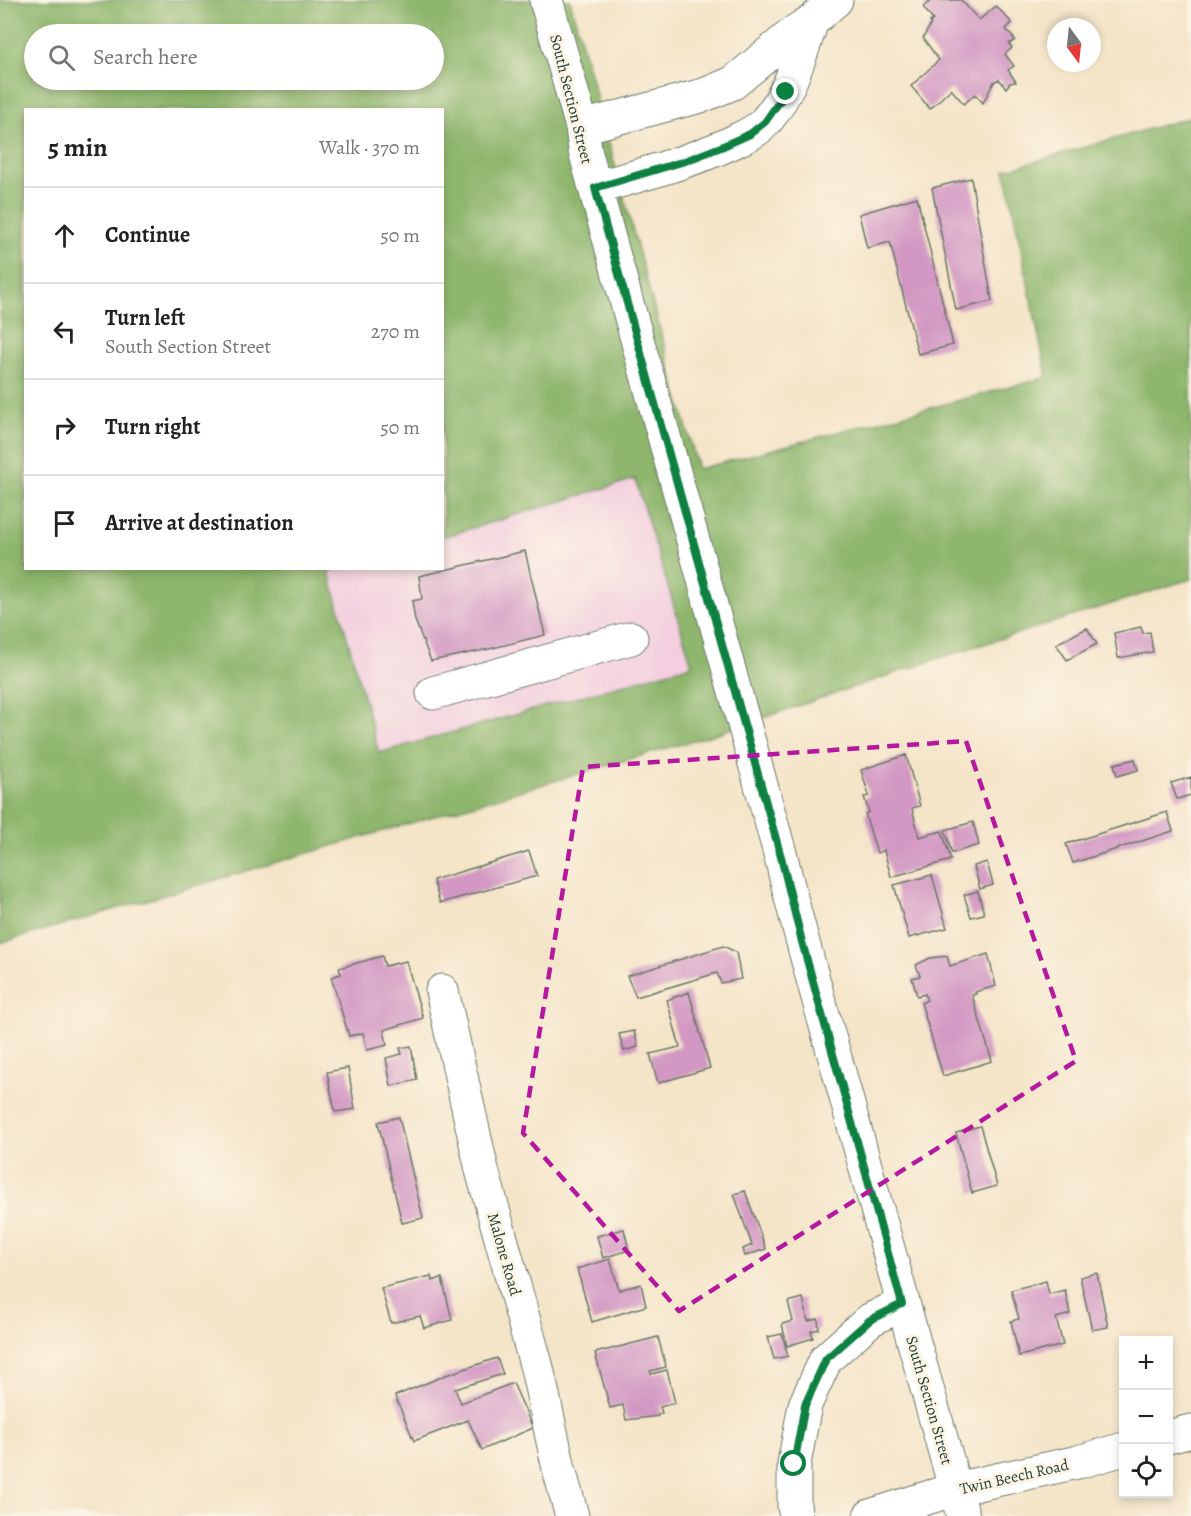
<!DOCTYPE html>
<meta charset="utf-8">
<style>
:root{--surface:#fff;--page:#f2f2f2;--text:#222;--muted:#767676;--line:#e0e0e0}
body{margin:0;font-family:Alegreya,serif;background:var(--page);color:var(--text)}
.controls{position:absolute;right:18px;bottom:18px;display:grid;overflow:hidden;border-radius:0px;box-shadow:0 3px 9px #0003}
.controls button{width:54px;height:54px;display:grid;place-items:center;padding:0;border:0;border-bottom:2px solid var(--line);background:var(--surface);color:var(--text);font:30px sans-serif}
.compass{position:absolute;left:1047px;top:18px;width:54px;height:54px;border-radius:50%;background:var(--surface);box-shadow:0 3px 9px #0003;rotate:165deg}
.stop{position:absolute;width:18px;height:18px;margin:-14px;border:4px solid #0b8043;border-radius:50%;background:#fff}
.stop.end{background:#0b8043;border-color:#fff;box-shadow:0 2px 6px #0008}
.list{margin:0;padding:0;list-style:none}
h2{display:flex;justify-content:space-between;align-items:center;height:78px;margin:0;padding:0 24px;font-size:26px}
h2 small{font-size:20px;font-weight:400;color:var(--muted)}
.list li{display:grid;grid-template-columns:39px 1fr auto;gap:18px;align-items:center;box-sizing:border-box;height:96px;padding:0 24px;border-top:2px solid var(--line)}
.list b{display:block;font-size:22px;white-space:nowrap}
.list p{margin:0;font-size:20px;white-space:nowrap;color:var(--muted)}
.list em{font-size:20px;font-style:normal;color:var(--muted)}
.icon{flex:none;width:33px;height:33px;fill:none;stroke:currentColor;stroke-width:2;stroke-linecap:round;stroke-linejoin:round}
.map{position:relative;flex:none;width:1191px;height:1516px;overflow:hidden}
.search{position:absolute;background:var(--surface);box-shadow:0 3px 9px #0003;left:24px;top:24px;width:420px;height:66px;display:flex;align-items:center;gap:15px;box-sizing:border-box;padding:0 21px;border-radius:33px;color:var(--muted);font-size:22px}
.panel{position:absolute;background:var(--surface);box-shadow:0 3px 9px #0003;left:24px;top:108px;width:420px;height:462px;border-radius:0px}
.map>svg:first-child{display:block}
.built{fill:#f3cfdf}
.forest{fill:#8eb66d;stroke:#567a50;stroke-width:1.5;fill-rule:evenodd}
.building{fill:#d297c3}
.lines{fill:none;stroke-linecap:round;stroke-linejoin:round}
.minor-casing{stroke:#6a7768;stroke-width:35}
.minor{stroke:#fff;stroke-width:33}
.route{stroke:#0b8043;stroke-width:8}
.marked{fill:none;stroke:#b5179e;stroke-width:4.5;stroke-dasharray:12 8;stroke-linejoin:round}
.labels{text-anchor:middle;stroke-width:6;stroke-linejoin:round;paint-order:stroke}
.street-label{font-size:16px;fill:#1f3d34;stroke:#fcf5e5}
</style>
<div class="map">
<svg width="1191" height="1516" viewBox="0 0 1191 1516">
<rect width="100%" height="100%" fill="#fcf5e5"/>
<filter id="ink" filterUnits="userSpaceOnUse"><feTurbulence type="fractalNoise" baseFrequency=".0167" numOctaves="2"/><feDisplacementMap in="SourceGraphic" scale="12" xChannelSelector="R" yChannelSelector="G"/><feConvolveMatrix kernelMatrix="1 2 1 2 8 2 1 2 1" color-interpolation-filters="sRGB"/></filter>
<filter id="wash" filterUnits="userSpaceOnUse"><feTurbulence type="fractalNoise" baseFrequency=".008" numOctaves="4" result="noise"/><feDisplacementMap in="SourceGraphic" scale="24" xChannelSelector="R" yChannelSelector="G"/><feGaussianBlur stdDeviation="1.35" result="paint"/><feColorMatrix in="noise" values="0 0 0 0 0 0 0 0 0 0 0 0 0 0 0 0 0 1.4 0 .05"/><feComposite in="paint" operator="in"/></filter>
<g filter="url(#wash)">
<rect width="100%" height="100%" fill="#f4e4c8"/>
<path class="built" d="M 635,478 L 692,665 L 379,753 L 329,571 L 338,568 L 442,568 L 443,537 Z"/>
<path class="forest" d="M 0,0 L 570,0 L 698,469 L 1047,377 L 1005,170 L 1191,117 L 1191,579 L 949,655 L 712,735 L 0,943 ZM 34,34 L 434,34 L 434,80 L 34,80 ZM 26,110 L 442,110 L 443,537 L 635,479 L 692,665 L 379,753 L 329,572 L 338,568 L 26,568 Z"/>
<g id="blocks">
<path class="building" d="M 932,0 L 961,0 L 979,20 L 996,6 L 1012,23 L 1006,29 L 1015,40 L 1009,44 L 1012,48 L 1005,54 L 1014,66 L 1008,70 L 1016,82 L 1010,83 L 1006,88 L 999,79 L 994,82 L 983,103 L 975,94 L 964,104 L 951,89 L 930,109 L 911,86 L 939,60 L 923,38 L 931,24 L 930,22 L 933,20 L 923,7 Z
M 971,178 L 992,301 L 956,310 L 932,188 Z
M 917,197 L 953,345 L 918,354 L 890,242 L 867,248 L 859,214 Z
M 525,551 L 545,635 L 489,649 L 431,661 L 415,620 L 412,601 L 422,599 L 419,576 Z
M 1141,627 L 1143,633 L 1150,632 L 1153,652 L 1118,658 L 1114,633 Z
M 1087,628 L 1097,644 L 1067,660 L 1056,644 Z
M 906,755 L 920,806 L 912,808 L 919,837 L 942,831 L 951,860 L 891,877 L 884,850 L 877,853 L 865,814 L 869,812 L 864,797 L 869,796 L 861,770 Z
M 1135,759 L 1138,770 L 1117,776 L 1114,764 Z
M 1191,777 L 1191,795 L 1177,799 L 1171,783 Z
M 1167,812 L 1173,831 L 1073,863 L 1066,844 Z
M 973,822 L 979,845 L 952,853 L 945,830 Z
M 529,851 L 537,876 L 440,903 L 433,880 Z
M 987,862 L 993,885 L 980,889 L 974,866 Z
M 932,875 L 947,928 L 909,938 L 894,885 Z
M 978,891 L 984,914 L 971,917 L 964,895 Z
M 723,946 L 736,952 L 741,979 L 721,983 L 717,973 L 636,997 L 627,976 Z
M 988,954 L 996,986 L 975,992 L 976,994 L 972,995 L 992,1061 L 943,1076 L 921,1003 L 927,1000 L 925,994 L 917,996 L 912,978 L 920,976 L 916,965 L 930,958 L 947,956 L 950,966 Z
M 382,956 L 385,966 L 406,961 L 423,1018 L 384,1030 L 387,1045 L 367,1050 L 363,1033 L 349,1036 L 331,977 L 341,974 L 339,968 Z
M 689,992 L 710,1068 L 658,1083 L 650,1054 L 680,1047 L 667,1000 Z
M 634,1031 L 638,1047 L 624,1051 L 619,1034 Z
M 411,1046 L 417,1080 L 391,1086 L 386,1058 L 402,1054 L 400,1048 Z
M 348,1068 L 355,1109 L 335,1112 L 327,1072 Z
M 399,1117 L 423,1218 L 402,1223 L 378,1122 Z
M 980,1126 L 997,1186 L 972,1193 L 956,1133 Z
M 745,1191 L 766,1249 L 745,1256 L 743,1249 L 752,1245 L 734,1194 Z
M 624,1229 L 629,1250 L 603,1258 L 597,1236 Z
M 610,1259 L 619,1290 L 641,1284 L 646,1306 L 592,1322 L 577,1269 Z
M 1097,1273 L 1108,1327 L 1092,1330 L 1080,1277 Z
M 431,1276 L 432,1281 L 442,1278 L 452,1320 L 424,1328 L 420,1316 L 391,1323 L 381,1288 Z
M 1046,1281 L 1049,1294 L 1065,1290 L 1070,1314 L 1056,1318 L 1063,1345 L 1019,1356 L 1011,1321 L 1019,1319 L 1011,1290 Z
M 803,1298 L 808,1321 L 818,1319 L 819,1329 L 811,1331 L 813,1338 L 787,1346 L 782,1324 L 793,1321 L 788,1302 Z
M 782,1334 L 788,1356 L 774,1359 L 768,1337 Z
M 658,1337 L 666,1367 L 650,1371 L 651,1374 L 667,1370 L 675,1403 L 660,1407 L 662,1413 L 658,1414 L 658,1416 L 626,1420 L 623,1405 L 610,1408 L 595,1353 Z
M 497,1358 L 503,1374 L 455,1389 L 461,1403 L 513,1383 L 533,1428 L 482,1450 L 468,1420 L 414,1441 L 395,1396 L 446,1375 Z"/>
</g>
</g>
<g filter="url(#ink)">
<use href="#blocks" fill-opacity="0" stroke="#6a7768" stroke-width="1.5"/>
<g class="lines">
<g class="minor-casing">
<path id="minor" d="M 546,0 L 582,127 L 585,150 L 595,188 L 781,857 C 798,929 819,1001 839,1072 C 880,1221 921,1368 963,1516
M 582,127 L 704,95 L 733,83 L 796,31 L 812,21 L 836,0
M 595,188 C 640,175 687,163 731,143 C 743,137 757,132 766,121 C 790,93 800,56 812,21
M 433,693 L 631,638
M 442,991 L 482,1170 L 537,1368 L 559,1469 L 572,1516
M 1168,1437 L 1191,1431
M 796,1516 L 794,1506 L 794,1464 L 805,1405 L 826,1359 L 870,1320 L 902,1304
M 870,1516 L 955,1489 L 1078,1462 L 1124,1449"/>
</g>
<use href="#minor" class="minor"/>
</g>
</g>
<g class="lines" filter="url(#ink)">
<path class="route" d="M 786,92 L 765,122 L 750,134 L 721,147 L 685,161 L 595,188 L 781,857 L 802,942 L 902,1304 L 870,1320 L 826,1359 L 805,1405 L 794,1464"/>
</g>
<path class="marked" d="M 966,741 L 1076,1061 L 679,1311 L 523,1133 L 583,767 Z"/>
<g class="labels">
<g class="street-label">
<text transform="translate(572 99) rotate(76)" y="6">South Section Street</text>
<text transform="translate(505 1254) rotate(74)" y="6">Malone Road</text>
<text transform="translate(930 1400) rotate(74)" y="6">South Section Street</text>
<text transform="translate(1014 1476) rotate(-13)" y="6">Twin Beech Road</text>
</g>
</g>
</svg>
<div class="controls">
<button>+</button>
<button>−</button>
<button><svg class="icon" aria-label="locate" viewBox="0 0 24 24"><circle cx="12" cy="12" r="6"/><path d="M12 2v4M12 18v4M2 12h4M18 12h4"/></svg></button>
</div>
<svg class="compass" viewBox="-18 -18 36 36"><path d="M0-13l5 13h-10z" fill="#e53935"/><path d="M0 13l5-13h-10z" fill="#767676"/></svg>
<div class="stop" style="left:794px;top:1464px"></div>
<div class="stop end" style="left:786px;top:92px"></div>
<div class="search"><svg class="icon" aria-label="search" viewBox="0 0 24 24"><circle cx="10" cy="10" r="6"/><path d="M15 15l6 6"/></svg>Search here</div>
<section class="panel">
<h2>5 min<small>Walk · 370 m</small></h2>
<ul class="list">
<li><svg class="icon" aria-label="ahead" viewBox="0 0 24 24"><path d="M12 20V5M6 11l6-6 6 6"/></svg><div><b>Continue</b></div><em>50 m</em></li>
<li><svg class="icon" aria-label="left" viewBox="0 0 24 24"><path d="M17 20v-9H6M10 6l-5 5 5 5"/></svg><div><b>Turn left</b><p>South Section Street</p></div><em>270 m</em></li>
<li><svg class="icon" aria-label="right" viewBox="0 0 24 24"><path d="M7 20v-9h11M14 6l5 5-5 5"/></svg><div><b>Turn right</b></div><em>50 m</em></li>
<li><svg class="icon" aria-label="arrive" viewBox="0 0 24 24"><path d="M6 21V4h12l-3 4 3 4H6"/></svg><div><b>Arrive at destination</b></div></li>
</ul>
</section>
</div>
